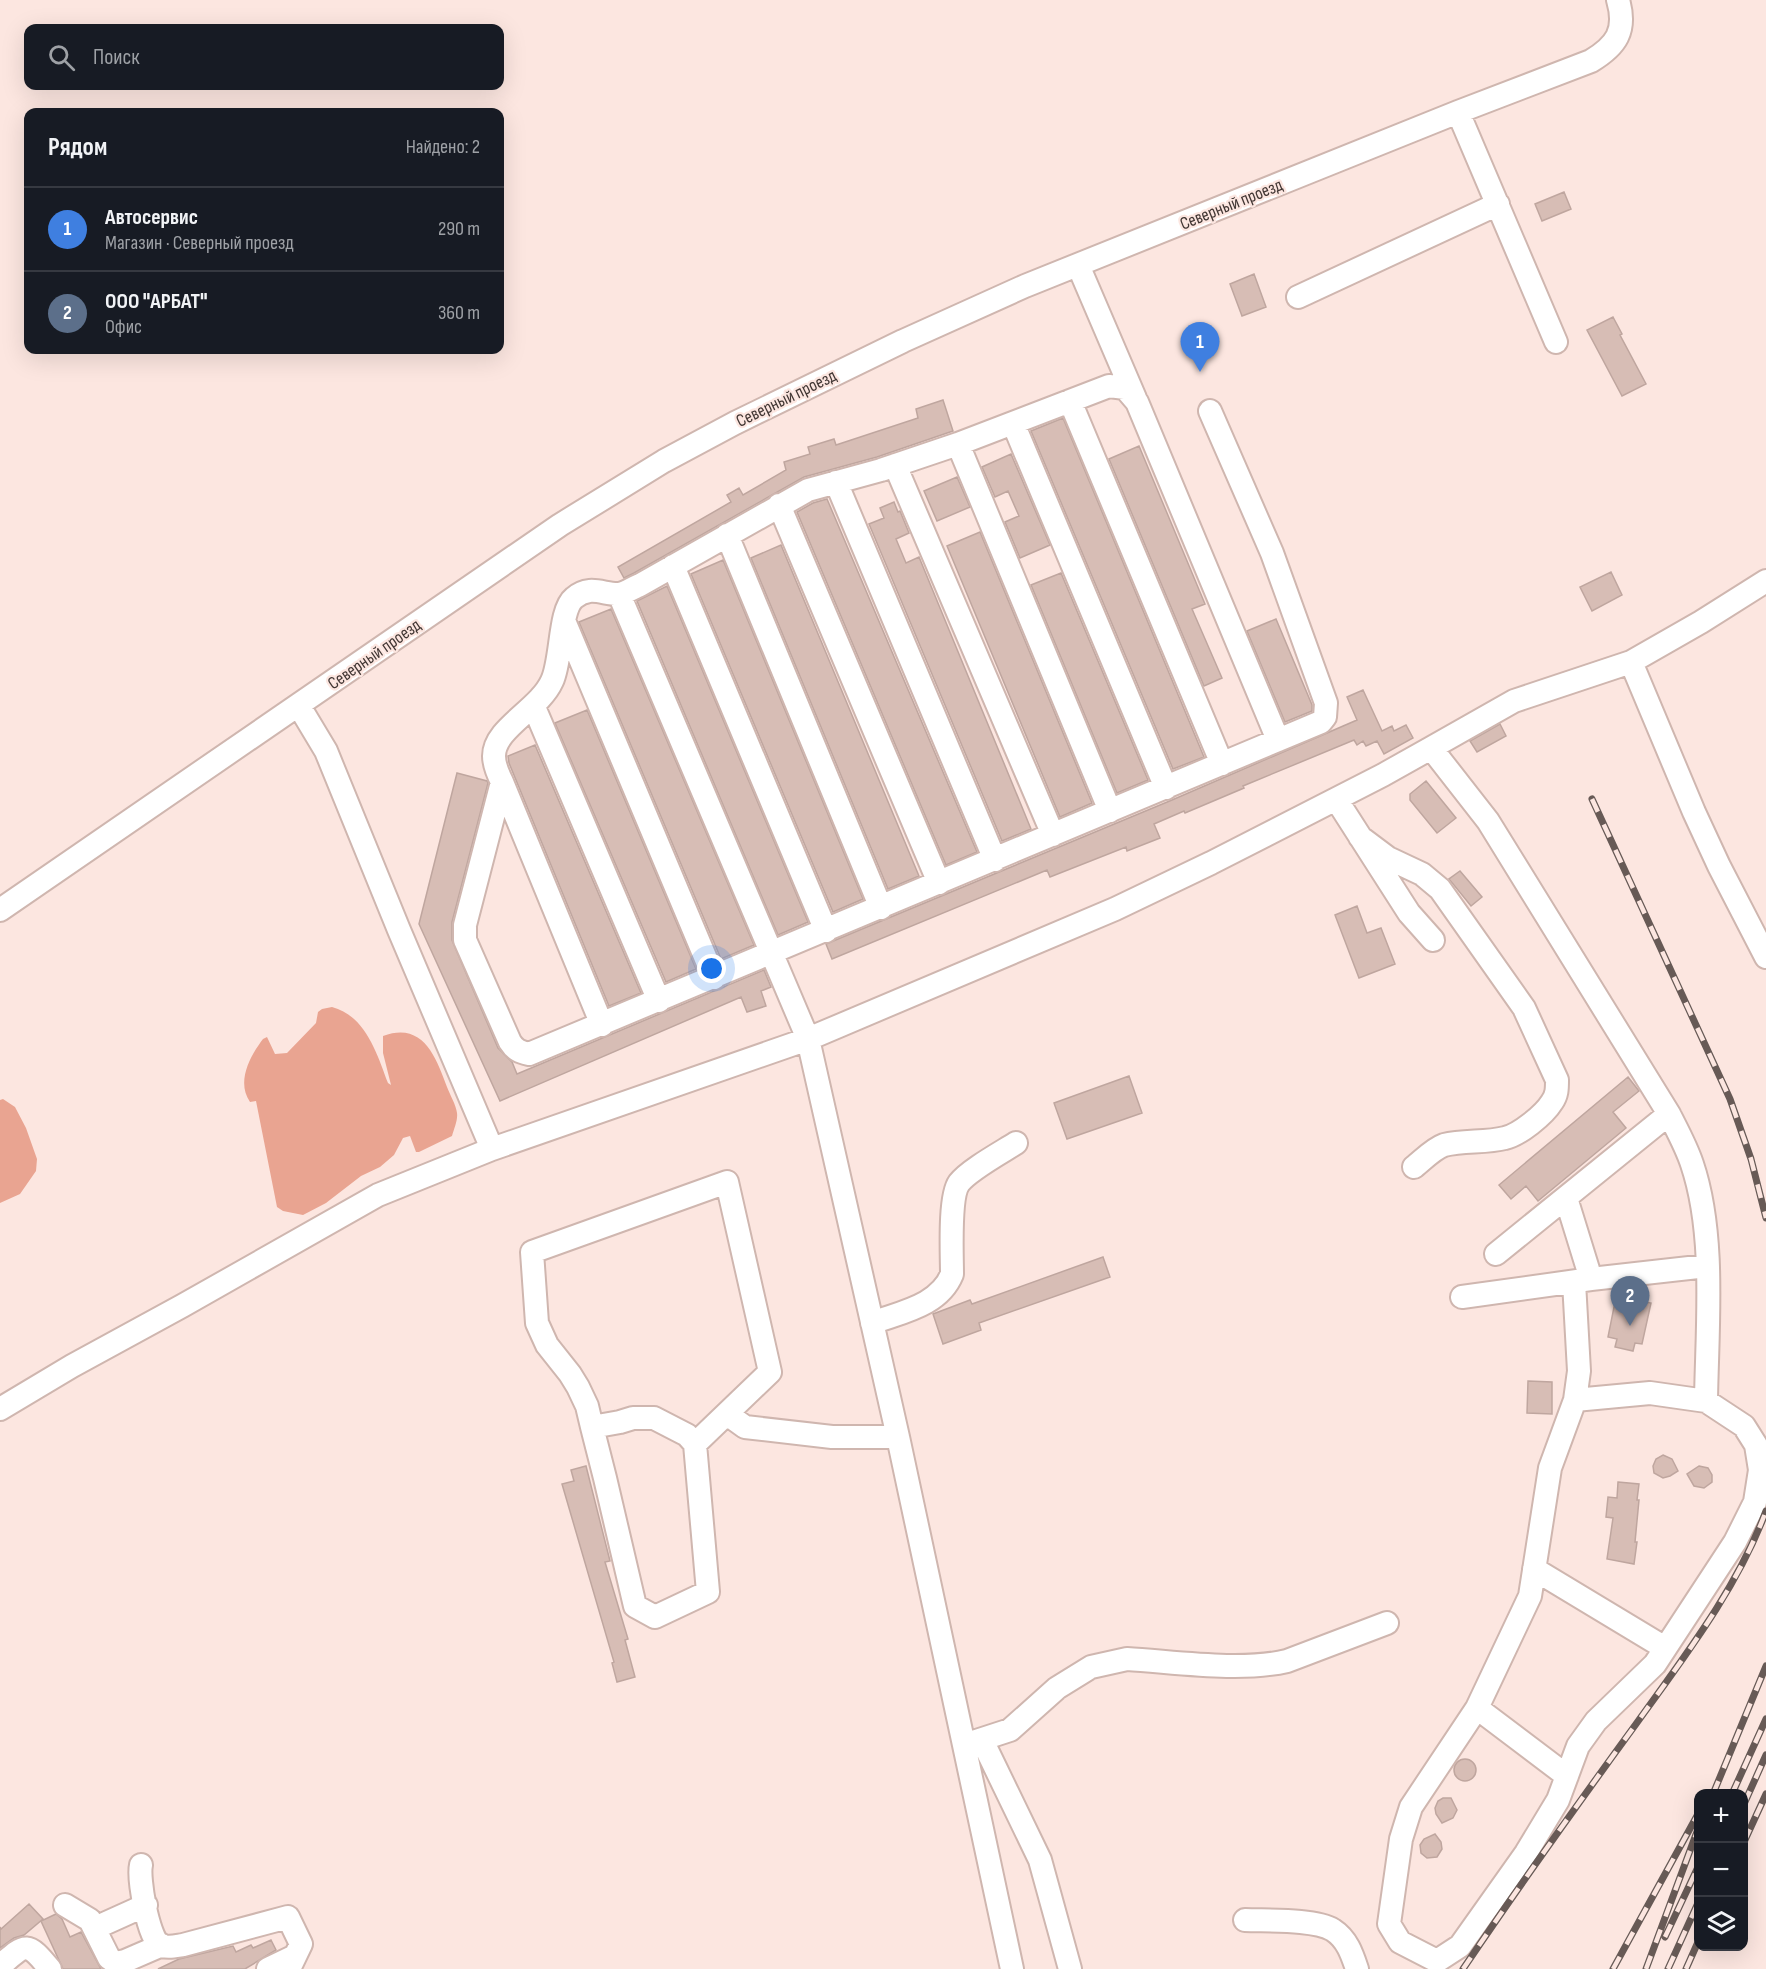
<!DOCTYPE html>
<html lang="ru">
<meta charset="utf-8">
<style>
:root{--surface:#171b24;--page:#242831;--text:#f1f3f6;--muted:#9ea1a6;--line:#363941;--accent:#8c9099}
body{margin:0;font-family:"Sofia Sans Condensed",sans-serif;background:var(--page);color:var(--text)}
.controls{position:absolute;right:18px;bottom:18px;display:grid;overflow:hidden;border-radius:12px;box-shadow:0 6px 24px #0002}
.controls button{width:54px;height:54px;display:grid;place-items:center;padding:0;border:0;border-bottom:2px solid var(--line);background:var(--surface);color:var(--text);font:30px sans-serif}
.you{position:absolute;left:712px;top:969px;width:21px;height:21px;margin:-15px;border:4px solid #fff;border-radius:50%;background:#1a73e8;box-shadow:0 0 0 9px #1a73e833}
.badge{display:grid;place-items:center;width:39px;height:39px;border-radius:50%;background:var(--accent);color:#fff;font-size:20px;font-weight:700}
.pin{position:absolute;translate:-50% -50px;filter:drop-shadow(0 2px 3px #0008)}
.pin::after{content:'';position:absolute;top:32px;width:21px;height:18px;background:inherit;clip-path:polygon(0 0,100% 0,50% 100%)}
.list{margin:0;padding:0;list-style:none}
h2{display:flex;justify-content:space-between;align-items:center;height:78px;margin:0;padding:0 24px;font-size:26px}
h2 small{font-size:20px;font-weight:400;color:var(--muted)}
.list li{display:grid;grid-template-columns:39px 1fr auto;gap:18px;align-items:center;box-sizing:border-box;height:84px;padding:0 24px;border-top:2px solid var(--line)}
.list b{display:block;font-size:22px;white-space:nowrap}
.list p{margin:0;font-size:20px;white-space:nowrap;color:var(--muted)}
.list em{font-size:20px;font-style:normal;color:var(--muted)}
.icon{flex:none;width:33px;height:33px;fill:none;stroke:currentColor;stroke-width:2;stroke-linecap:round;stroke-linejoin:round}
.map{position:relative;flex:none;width:1766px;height:1969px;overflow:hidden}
.search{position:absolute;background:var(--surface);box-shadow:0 6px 24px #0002;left:24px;top:24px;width:480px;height:66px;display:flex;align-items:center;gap:15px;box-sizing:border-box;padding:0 21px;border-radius:12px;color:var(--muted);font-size:22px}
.panel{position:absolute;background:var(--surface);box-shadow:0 6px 24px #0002;left:24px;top:108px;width:480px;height:246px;border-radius:12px}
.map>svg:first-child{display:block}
.forest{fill:#e9a491}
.building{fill:#d7bdb5;stroke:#bfa69f;stroke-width:1.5}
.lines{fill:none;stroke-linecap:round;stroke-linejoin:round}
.minor-casing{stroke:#cfb6af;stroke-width:26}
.minor{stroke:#fff;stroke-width:22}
.rail-casing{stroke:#675a56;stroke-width:7}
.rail{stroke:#fce6e0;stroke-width:4.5;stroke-dasharray:14;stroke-linecap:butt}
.labels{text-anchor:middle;stroke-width:4.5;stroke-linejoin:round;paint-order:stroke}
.street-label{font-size:18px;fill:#413633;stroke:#fce6e0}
</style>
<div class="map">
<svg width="1766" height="1969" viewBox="0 0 1766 1969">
<rect width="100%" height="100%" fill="#fce6e0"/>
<path class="forest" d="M 332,1007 C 366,1016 377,1054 388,1083 L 391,1085 L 383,1053 L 383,1036 C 423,1021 436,1057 447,1087 C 450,1095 456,1105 457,1113 C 458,1120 454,1129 452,1136 L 419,1152 L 416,1152 L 410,1136 L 403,1138 L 394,1155 L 380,1167 L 361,1176 L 326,1203 L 303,1215 L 283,1211 L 277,1207 L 256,1101 L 250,1102 C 236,1082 250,1056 263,1039 L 267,1037 L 275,1054 L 287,1053 L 316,1023 L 318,1012 L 322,1009 Z
M 3,1099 L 15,1107 L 26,1128 L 37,1159 L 36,1171 L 20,1194 L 0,1203 L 0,1100 Z"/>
<path class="building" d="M 1564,192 L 1571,209 L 1542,221 L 1535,204 Z
M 1254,274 L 1266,307 L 1242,316 L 1230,284 Z
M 1613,317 L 1622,334 L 1620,335 L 1646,384 L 1622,396 L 1587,330 Z
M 943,400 L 953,431 L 877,457 L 804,477 L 634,573 L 624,578 L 618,567 L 731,502 L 727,495 L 739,488 L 743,495 L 786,470 L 784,462 L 810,454 L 808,447 L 834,439 L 836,445 L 918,418 L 916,409 Z
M 1063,418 L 1204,757 L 1173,769 L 1031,431 Z
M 1139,446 L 1205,604 L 1192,609 L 1222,678 L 1204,686 L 1109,459 Z
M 1011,454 L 1050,545 L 1020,558 L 1005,522 L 1019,516 L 1008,491 L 995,497 L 982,467 Z
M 957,477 L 970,507 L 937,521 L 924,491 Z
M 827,499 L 977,852 L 946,865 L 797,512 L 813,503 Z
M 894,502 L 898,512 L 900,511 L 909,533 L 896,539 L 906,563 L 919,557 L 1031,829 L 1002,841 L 869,524 L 884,518 L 880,508 Z
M 980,532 L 1092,803 L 1060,817 L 947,546 Z
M 781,545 L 919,876 L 888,889 L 751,558 Z
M 723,560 L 863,899 L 833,912 L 691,574 Z
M 1611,572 L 1622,595 L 1592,611 L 1580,587 Z
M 1061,573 L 1148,780 L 1117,793 L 1031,585 Z
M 667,586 L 808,922 L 778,935 L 637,601 Z
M 611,609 L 754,945 L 721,959 L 579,622 Z
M 1276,619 L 1312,705 L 1312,711 L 1285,722 L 1247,631 Z
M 1363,690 L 1382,731 L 1392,726 L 1394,731 L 1406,725 L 1413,738 L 1384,754 L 1377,741 L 1366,746 L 1363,741 L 1357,745 L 1354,740 L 1243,786 L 1244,788 L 1185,813 L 1184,811 L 1154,824 L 1160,838 L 1127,851 L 1126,847 L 1050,877 L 1047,870 L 832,959 L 826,944 L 1172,800 L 1357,720 L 1347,697 Z
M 587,710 L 696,969 L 666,982 L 555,723 Z
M 1500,724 L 1506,736 L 1477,752 L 1470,741 Z
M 535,745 L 641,993 L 609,1006 L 509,763 L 508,756 Z
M 457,773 L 487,781 L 488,783 L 452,922 L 452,940 L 498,1048 L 512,1062 L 517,1074 L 764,970 L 771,987 L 761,991 L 766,1006 L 747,1012 L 741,997 L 500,1101 L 419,924 Z
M 1426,781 L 1456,818 L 1437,833 L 1410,800 L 1410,794 Z
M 1460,871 L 1482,897 L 1471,906 L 1449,879 Z
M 1357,906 L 1367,933 L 1381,928 L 1395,964 L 1359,978 L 1335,915 Z
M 1129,1076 L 1142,1113 L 1067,1139 L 1054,1103 Z
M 1628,1077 L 1639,1091 L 1613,1112 L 1626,1128 L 1538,1201 L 1526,1186 L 1511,1199 L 1499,1185 Z
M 1103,1257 L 1110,1277 L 979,1323 L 981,1330 L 943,1344 L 933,1314 L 970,1300 L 972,1304 Z
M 1616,1297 L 1651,1303 L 1642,1344 L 1635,1343 L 1633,1351 L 1615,1347 L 1617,1339 L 1608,1337 Z
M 1528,1381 L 1552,1382 L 1552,1414 L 1527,1413 Z
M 1663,1455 L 1672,1459 L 1678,1471 L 1670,1476 L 1663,1478 L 1654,1473 L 1653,1466 L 1656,1459 Z
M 586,1466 L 610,1561 L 605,1562 L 628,1639 L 625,1640 L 635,1677 L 617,1682 L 612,1663 L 614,1662 L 562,1484 L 574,1481 L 571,1470 Z
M 1699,1466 L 1708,1468 L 1712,1475 L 1712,1482 L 1704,1488 L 1694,1486 L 1687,1474 Z
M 1618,1482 L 1639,1484 L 1637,1500 L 1639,1500 L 1635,1542 L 1637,1542 L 1634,1564 L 1607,1559 L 1613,1518 L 1606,1517 L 1608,1497 L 1617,1498 Z
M1454 1770a11 11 0 1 1 22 0a11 11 0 1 1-22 0Z
M 1443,1798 L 1451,1798 L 1457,1810 L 1453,1818 L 1442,1823 L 1436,1814 L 1435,1808 L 1438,1801 Z
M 1435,1834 L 1441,1842 L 1442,1849 L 1437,1857 L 1427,1858 L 1421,1853 L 1420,1845 L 1424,1839 Z
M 29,1904 L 43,1919 L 24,1935 L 14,1938 L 0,1948 L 0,1927 L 1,1929 Z
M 56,1914 L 62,1919 L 70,1937 L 81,1932 L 101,1969 L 63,1969 L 41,1921 Z
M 271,1940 L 276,1950 L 245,1969 L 158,1969 L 179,1959 L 233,1946 L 236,1952 L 251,1945 L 253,1948 Z"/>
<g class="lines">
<g class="minor-casing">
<path id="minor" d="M 1458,112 L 1556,342
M 1078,265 L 1135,398
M 1298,297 L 1498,204
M 1070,401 L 1222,764
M 1210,411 L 1272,553 L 1326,703 L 1325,717 L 1321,722 L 529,1054 C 520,1052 515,1050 510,1042 L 465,940 L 465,925 L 502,782 C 498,774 494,765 494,756 C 494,728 539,710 552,681 C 562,660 559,610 574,598 C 590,584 604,595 619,594 C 626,593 634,587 640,585 L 808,490 L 881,470 L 958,444 L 1109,386 L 1125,388 L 1137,402 L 1278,740
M 1013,423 L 1166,788
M 958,444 L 1110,811
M 895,465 L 1053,835
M 836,482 L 995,860
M 779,505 L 939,883
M 727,535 L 881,908
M 673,566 L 826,931
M 619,594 L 808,1039 L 898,1437 L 1012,1969
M 565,623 L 714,978
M 1631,662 L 1694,812 L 1719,866 L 1766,957
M 299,706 L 326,751 L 399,930 L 492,1149 L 808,1039 L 1115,909 L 1211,863 L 1383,775 L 1431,748 L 1488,821 L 1669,1114 C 1677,1130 1686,1146 1692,1164 C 1716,1235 1707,1327 1706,1401 L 1650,1393 L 1575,1400 L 1550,1468 L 1530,1596 L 1477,1708 L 1411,1807 L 1401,1839 L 1389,1924 L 1400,1942 L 1437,1961 L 1460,1946 L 1526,1853 L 1558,1800 L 1578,1746 L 1596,1721 L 1655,1664 L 1735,1542 L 1755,1502 L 1760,1470 L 1756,1445 L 1744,1426 L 1706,1401
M 534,707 L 659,1001
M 1431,748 L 1514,701 L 1631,662 L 1701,622 L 1766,581
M 502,782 L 602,1025
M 1336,799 L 1409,913 L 1433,940
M 1360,837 L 1388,858 L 1422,874 L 1440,889 L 1524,1008 L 1557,1080 C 1557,1089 1557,1095 1552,1102 C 1544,1115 1519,1135 1505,1138 C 1485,1143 1464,1140 1444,1145 C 1433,1149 1423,1160 1414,1167
M 0,910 L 560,525 L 664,461 L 735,423 L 903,341 L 1025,286 L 1458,112 L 1591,61 C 1616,46 1627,31 1618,0
M 1566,1198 L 1591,1279 L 1707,1266
M 1496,1254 L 1669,1114
M 1574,1282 L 1579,1371 L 1575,1400
M 1462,1297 L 1591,1279
M 872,1323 C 901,1312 939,1306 952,1274 C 952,1255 949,1197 959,1183 C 969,1170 1002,1152 1016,1143
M 0,1409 L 72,1366 L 182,1306 L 378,1195 L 492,1149
M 727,1414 L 745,1427 L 832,1437 L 898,1437
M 633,1418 L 654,1418 L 687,1435 L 695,1444 L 708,1592 L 655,1617 L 635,1606 L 605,1478 L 592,1427 L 620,1422 Z
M 592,1427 L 587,1406 L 578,1387 L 570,1374 L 547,1345 L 537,1323 L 532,1252 L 727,1182 L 770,1372 L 695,1444
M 1534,1569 L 1665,1648
M 1477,1708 L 1567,1776
M 982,1740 L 1040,1860 L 1070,1969
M 964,1745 L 1010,1730 L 1057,1688 L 1091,1667 L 1127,1659 C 1176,1662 1240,1672 1287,1661 L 1387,1623
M 141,1865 C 138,1878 148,1936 159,1944 C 166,1949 176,1946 183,1945 L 288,1917 L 301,1944 L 289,1969
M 65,1905 L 90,1920 L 109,1958 L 116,1963 L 125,1961 L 162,1945
M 1245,1920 C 1267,1921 1315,1919 1333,1930 C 1347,1939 1352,1954 1357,1969
M 95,1928 L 146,1905
M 0,1966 C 26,1943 27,1941 50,1969
M 268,1969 L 295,1956"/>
</g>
<use href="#minor" class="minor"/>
<g class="rail-casing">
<path id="rail" d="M 1592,799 L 1730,1099 L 1751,1159 L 1766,1218
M 1713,1794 L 1766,1666
M 1732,1794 L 1766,1719
M 1744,1804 L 1766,1755
M 1744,1842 L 1766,1794
M 1665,1937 L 1698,1867
M 1463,1969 C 1519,1886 1577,1805 1636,1724 C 1684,1657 1737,1589 1766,1511
M 1613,1969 L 1698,1814
M 1646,1969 L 1698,1829
M 1668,1969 L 1698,1903
M 1686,1969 L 1698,1942"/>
</g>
<use href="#rail" class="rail"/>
</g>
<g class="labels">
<g class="street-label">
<text transform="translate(1231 204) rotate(-22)" y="6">Северный проезд</text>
<text transform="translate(786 398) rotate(-26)" y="6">Северный проезд</text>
<text transform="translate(374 654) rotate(-35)" y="6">Северный проезд</text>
</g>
</g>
</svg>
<div class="controls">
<button>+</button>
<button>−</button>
<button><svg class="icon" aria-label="layers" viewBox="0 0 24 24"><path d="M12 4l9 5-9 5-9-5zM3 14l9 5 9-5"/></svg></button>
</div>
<div class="you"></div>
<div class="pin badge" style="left:1200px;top:372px;background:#3f7fe0">1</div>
<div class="pin badge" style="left:1630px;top:1326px;background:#5c6f8a">2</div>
<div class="search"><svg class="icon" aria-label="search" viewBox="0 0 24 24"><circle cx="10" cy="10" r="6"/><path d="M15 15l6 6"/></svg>Поиск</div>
<section class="panel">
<h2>Рядом<small>Найдено: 2</small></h2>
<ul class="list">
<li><span class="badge" style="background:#3f7fe0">1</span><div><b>Автосервис</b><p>Магазин · Северный проезд</p></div><em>290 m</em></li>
<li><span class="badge" style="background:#5c6f8a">2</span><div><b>ООО &quot;АРБАТ&quot;</b><p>Офис</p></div><em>360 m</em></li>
</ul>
</section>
</div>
